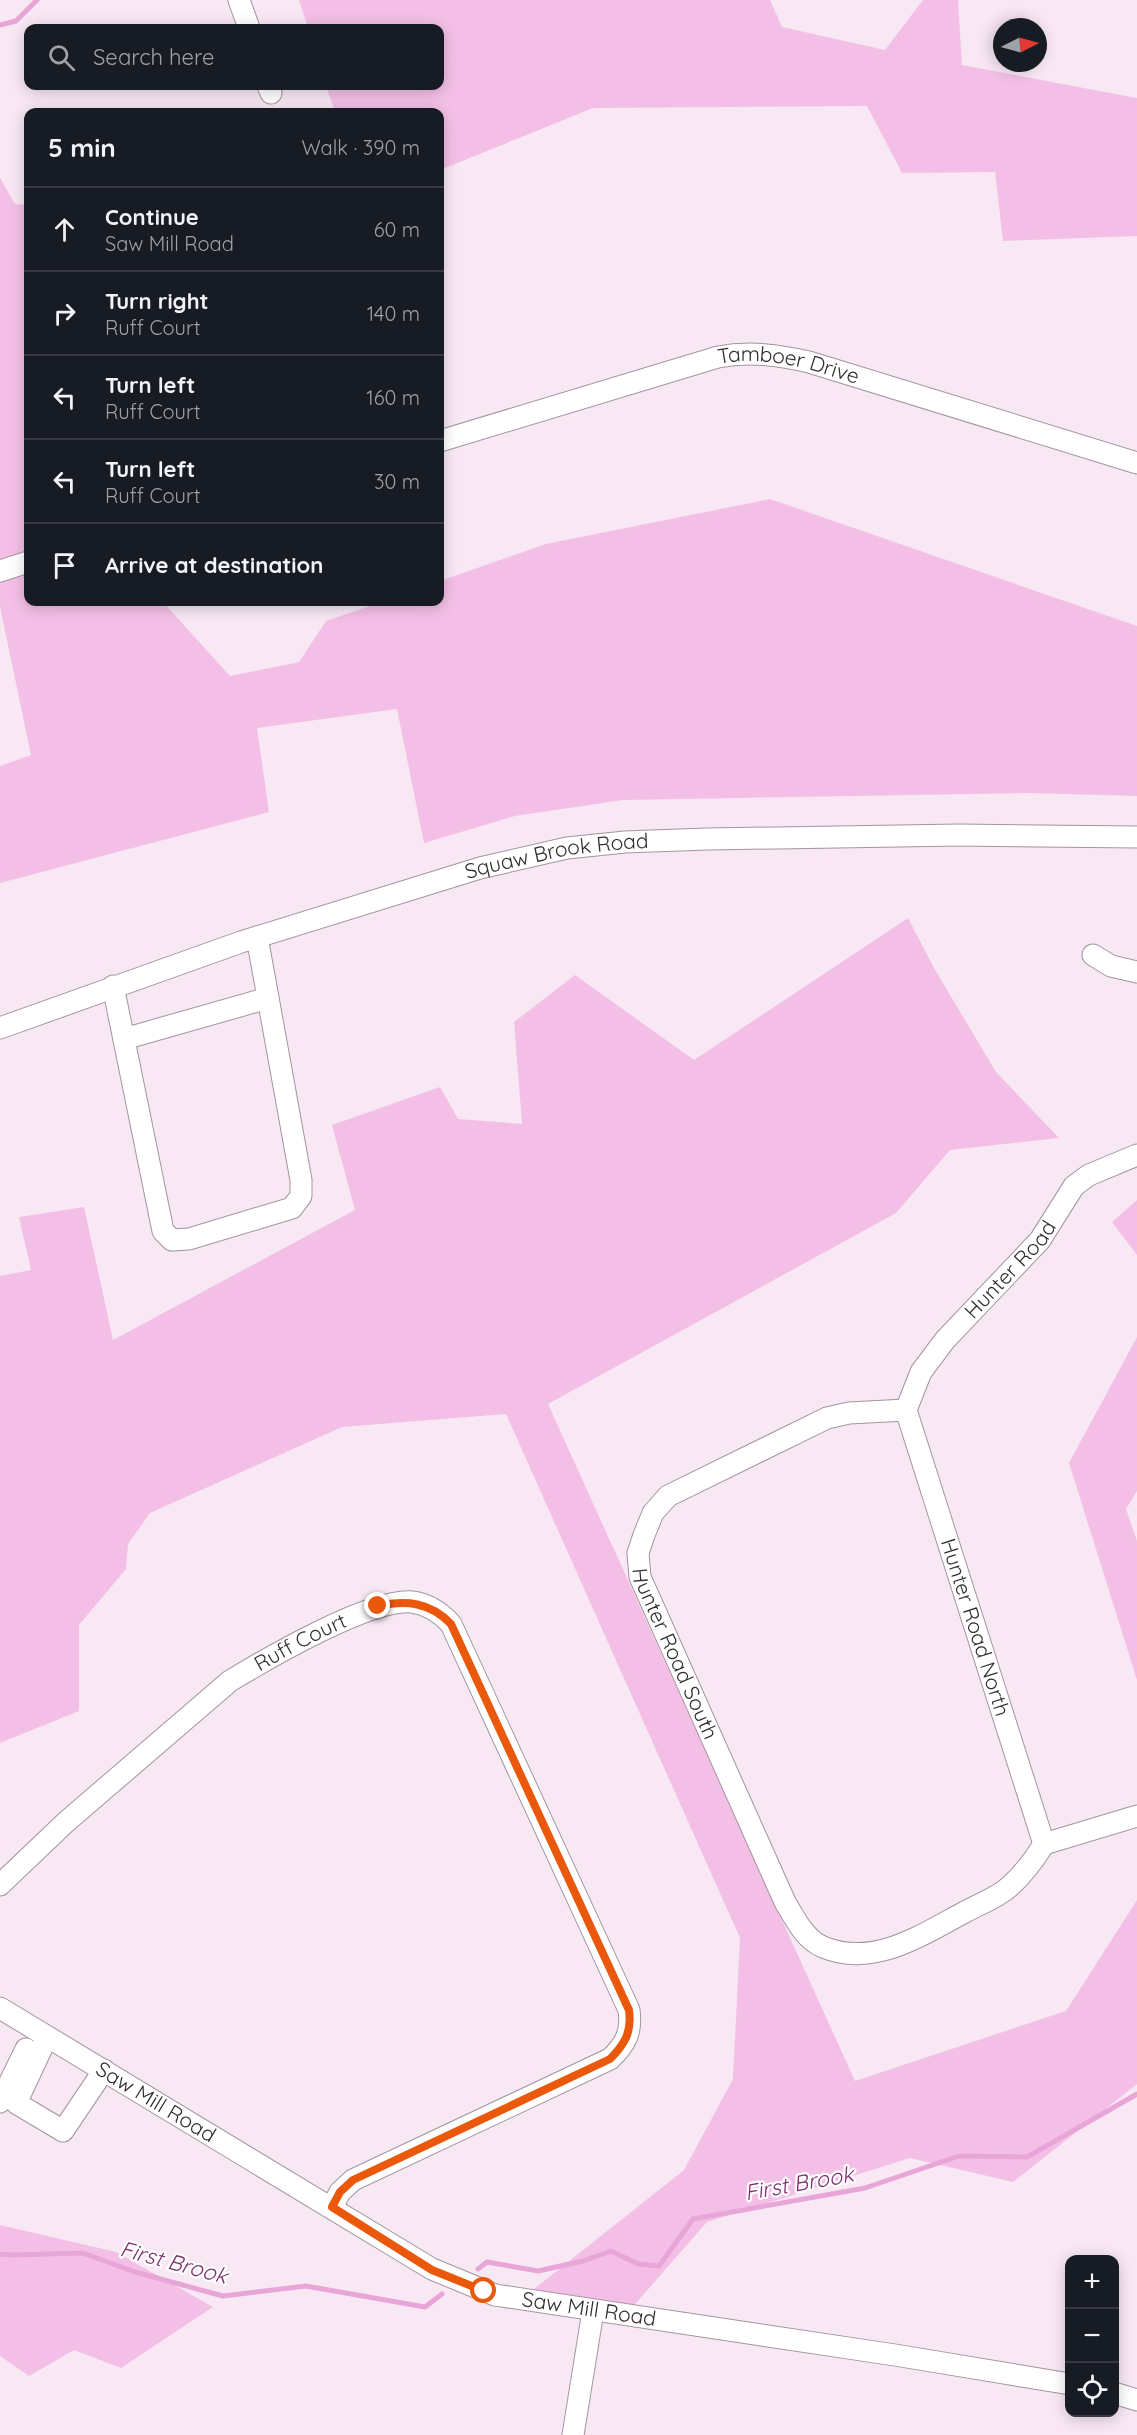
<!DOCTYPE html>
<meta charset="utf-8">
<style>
:root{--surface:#171b24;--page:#242831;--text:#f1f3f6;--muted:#9ea1a6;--line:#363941}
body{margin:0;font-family:Quicksand,sans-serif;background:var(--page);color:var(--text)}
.controls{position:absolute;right:18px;bottom:18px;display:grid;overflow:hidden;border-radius:12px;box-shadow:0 3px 15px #0003}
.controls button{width:54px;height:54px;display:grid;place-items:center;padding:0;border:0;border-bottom:2px solid var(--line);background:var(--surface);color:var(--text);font:30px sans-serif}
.compass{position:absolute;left:993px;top:18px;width:54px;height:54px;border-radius:50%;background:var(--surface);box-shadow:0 3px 15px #0003;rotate:84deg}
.stop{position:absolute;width:18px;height:18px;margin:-14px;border:4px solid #ea580c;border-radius:50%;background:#fff}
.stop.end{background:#ea580c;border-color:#fff;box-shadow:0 2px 6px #0008}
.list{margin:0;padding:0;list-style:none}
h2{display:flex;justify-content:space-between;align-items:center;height:78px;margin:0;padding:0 24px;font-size:26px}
h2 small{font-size:20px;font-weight:400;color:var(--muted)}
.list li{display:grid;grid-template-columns:39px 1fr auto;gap:18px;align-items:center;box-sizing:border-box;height:84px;padding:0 24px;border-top:2px solid var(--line)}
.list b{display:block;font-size:22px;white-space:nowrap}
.list p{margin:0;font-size:20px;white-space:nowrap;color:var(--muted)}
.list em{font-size:20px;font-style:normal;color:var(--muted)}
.icon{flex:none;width:33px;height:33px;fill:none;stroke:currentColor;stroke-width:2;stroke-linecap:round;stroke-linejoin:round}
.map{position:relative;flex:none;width:1137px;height:2435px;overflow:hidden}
.search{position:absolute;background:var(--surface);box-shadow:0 3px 15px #0003;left:24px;top:24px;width:420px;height:66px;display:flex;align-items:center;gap:15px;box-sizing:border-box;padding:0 21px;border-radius:12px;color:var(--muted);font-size:22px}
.panel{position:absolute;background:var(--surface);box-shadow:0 3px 15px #0003;left:24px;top:108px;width:420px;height:498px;border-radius:12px}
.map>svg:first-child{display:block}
.green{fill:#f4bfe7}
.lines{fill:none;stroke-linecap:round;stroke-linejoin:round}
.stream{stroke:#e8a5d8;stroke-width:5}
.minor-casing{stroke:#a3949f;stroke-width:23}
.minor{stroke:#fff;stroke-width:21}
.route{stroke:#ea580c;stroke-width:8}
.labels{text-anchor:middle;stroke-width:4.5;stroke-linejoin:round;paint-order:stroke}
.street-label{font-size:21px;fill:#322c31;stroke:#fff}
.water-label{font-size:22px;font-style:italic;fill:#7a2e6d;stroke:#fff}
</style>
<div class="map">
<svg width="1137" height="2435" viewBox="0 0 1137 2435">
<rect width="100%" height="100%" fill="#f8e8f4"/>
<path class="green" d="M 299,0 L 770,0 L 782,27 L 885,50 L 923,0 L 958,0 L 962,65 L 1137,98 L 1137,236 L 1003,241 L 995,172 L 902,173 L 867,106 L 593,108 L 440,170 L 440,112 L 335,112 L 326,86 L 440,86 L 440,28 L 308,28 Z
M 0,178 L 15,204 L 28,205 L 28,602 L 163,602 L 230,676 L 299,662 L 326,621 L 382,602 L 440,602 L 440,581 L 546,544 L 770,499 L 1137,626 L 1137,796 L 1028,793 L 623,800 L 515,816 L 424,843 L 397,709 L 257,728 L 269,812 L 0,883 L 0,766 L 31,755 L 0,607 Z
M 908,918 L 934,968 L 996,1072 L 1059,1138 L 950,1150 L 896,1213 L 548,1404 L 855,2081 L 1066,2011 L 1137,1900 L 1137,2084 L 1013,2182 L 910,2158 L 707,2222 L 630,2310 L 524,2297 L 684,2170 L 733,2079 L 740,1938 L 506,1414 L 342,1427 L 150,1513 L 128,1544 L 126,1569 L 79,1625 L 79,1711 L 0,1743 L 0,1276 L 31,1270 L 19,1217 L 84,1207 L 113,1340 L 355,1210 L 332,1125 L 440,1087 L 458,1119 L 522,1124 L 514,1022 L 575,975 L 694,1060 Z
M 1137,1200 L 1137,1255 L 1112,1222 Z
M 1137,1337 L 1137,1491 L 1126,1509 L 1137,1541 L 1137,1680 L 1069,1463 Z
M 0,2225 L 116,2252 L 213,2307 L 121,2368 L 74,2350 L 29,2376 L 0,2356 Z"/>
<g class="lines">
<path class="stream" d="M 0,25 L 16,21 L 37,0
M 0,2254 L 12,2255 L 83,2253 L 135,2272 L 223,2296 L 306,2286 L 425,2307 L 442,2294
M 478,2269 L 487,2262 L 538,2271 L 583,2261 L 611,2251 L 638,2264 L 659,2266 L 693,2219 L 865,2188 L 959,2156 L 1027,2157 L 1137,2094"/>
<g class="minor-casing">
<g id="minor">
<path d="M 239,0 L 249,28"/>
<path d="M 268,86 L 271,93"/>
<path id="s1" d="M 440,441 L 718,357 C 750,351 778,355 809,362 L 1137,463"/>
<path d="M 0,571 L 28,562"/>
<path d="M 1093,955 L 1111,966 L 1137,972"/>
<path d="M 113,986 L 163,1231 L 172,1240 L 189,1239 L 292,1208 L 301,1196 L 301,1180 L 257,937"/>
<path id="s2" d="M 0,1028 L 241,942 L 480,868 L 567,848 L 625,842 L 707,839 L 959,835 L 1137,837"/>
<path d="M 124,1039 L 268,998"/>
<path id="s3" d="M 906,1410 L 849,1413 L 827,1418 L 668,1496 L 653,1513 L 644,1535 L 638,1553 L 640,1577 L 785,1902 C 794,1917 805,1940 823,1947 C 874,1968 921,1935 965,1912 C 979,1904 997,1898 1009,1887 C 1023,1875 1034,1860 1044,1844 L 1137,1816"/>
<path id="s4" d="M 906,1410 L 1044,1844"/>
<path id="s5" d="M 906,1410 L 921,1372 L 945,1340 L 1040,1240 L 1074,1186 L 1089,1175 L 1137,1155"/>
<path id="s6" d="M 0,1885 L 66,1822 L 230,1681 C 268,1658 371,1598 412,1602 C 428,1604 440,1612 451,1624 L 629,2010 C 632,2032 626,2044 610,2059 L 353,2180 L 340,2192 L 332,2207"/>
<path id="s7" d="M 0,2008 L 432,2269 L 495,2295 L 895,2355 L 1070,2384"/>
<path d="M 47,2037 L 16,2103 L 63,2131 L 104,2070"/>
<path d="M 0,2102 L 26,2049"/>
<path d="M 1114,2393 L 1137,2400"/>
<path d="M 573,2435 L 593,2311"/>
</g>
</g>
<use href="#minor" class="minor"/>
</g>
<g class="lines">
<path class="route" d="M 378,1606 C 406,1600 430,1602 451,1624 L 629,2010 C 632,2032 625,2044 610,2059 L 353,2180 L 340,2192 L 332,2207 L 432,2270 L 484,2291"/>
</g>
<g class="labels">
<g class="street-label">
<text dy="7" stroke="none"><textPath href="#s1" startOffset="362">Tamboer Drive</textPath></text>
<text dy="7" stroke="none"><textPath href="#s2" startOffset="584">Squaw Brook Road</textPath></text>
<text dy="7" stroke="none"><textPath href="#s5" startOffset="177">Hunter Road</textPath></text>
<text dy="7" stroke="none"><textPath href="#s4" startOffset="228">Hunter Road North</textPath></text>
<text dy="7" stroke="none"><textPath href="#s6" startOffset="388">Ruff Court</textPath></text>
<text dy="7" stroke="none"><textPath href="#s3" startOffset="430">Hunter Road South</textPath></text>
<text dy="7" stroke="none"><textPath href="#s7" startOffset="182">Saw Mill Road</textPath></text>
<text dy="7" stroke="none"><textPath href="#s7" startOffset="668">Saw Mill Road</textPath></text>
</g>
<g class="water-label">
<text transform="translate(799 2183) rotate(-10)" y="8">First Brook</text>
<text transform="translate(174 2262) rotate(15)" y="8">First Brook</text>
</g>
</g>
</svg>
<div class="controls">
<button>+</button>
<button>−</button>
<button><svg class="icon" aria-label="locate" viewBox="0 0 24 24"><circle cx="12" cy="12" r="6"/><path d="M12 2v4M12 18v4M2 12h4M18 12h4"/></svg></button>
</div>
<svg class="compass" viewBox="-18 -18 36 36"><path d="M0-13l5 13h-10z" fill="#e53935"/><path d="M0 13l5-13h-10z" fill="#9ea1a6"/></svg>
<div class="stop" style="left:484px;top:2291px"></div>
<div class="stop end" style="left:378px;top:1606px"></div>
<div class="search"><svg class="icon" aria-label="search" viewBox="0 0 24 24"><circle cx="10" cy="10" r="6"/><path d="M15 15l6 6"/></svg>Search here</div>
<section class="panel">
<h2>5 min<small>Walk · 390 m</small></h2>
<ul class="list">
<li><svg class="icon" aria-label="ahead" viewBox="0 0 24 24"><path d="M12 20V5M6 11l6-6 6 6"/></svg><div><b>Continue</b><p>Saw Mill Road</p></div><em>60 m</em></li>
<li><svg class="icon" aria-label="right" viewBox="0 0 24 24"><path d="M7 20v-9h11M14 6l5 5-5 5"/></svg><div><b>Turn right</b><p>Ruff Court</p></div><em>140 m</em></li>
<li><svg class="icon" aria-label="left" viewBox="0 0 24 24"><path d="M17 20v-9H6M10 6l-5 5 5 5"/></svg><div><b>Turn left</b><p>Ruff Court</p></div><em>160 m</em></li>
<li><svg class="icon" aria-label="left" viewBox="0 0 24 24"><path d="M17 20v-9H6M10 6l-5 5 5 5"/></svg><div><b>Turn left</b><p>Ruff Court</p></div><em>30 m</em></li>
<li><svg class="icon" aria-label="arrive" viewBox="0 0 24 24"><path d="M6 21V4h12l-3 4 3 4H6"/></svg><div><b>Arrive at destination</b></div></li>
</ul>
</section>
</div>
